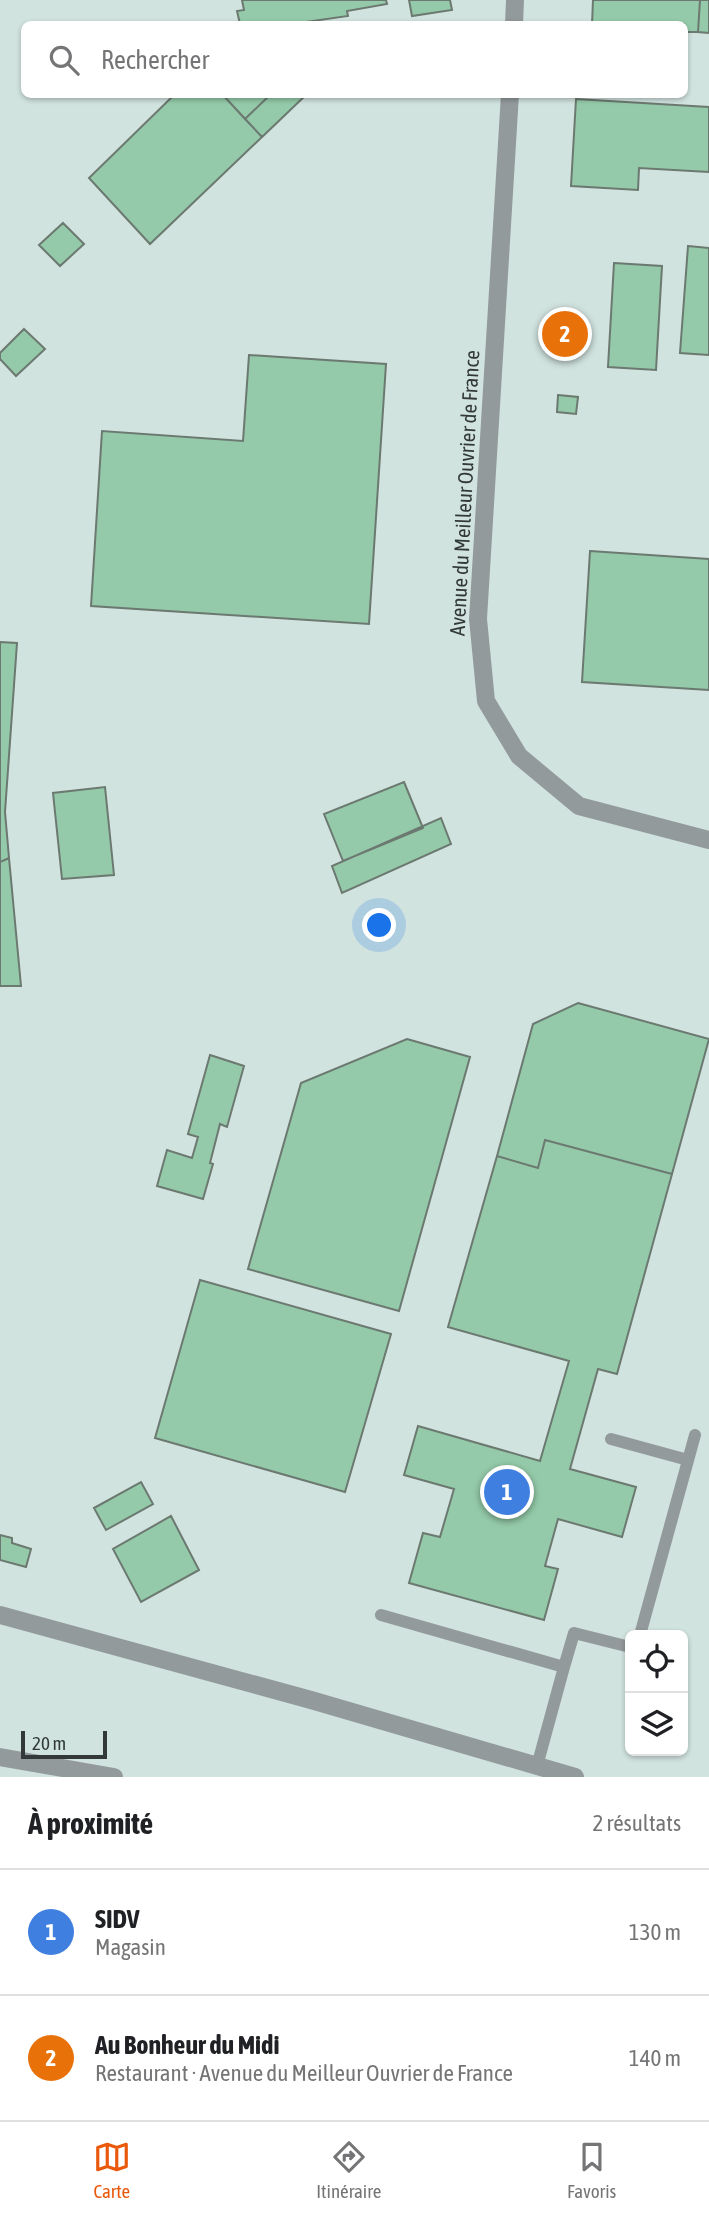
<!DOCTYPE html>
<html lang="fr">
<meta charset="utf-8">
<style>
:root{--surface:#fff;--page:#f6f6f6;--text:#202124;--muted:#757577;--line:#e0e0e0;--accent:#ea580c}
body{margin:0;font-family:"Asap Condensed",sans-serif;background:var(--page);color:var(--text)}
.controls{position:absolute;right:21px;bottom:21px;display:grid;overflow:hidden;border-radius:10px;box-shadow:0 2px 5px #0004}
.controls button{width:63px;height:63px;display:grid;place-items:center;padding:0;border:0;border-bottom:2px solid var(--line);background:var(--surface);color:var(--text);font:35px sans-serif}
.scale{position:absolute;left:21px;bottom:18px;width:86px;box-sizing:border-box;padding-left:7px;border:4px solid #323938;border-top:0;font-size:19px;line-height:24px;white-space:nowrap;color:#323938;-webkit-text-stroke:5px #d1e3df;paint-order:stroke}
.you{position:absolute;left:380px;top:926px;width:24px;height:24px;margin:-18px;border:5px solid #fff;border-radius:50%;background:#1a73e8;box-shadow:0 0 0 10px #1a73e833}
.badge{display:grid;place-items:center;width:46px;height:46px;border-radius:50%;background:var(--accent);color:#fff;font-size:23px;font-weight:700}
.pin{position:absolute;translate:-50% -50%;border:4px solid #fff;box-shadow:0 2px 7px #0006}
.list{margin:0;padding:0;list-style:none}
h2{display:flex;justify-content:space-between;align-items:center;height:91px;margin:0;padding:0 28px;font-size:30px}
h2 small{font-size:23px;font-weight:400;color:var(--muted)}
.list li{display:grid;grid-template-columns:46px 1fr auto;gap:21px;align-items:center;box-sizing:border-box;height:126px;padding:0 28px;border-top:2px solid var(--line)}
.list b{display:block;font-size:26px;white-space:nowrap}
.list p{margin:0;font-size:23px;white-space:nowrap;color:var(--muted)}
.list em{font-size:23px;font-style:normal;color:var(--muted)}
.icon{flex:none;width:38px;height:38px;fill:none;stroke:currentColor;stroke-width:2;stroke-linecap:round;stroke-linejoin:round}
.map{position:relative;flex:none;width:709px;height:1777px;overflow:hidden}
.search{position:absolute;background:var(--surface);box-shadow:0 2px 5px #0004;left:21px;right:21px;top:21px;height:77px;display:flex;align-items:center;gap:18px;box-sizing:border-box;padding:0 24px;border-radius:10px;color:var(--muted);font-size:26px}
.sheet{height:343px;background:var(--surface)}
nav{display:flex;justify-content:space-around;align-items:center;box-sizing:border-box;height:98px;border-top:2px solid var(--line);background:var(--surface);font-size:19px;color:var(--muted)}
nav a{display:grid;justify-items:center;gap:4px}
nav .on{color:var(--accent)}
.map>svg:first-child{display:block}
.building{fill:#94caa9;stroke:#6c7971;stroke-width:2}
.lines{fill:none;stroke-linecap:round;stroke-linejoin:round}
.service{stroke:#939a9c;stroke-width:12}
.minor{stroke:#939a9c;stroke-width:18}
.tertiary{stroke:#939a9c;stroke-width:18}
.labels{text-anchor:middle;stroke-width:6;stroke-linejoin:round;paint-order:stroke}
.street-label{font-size:21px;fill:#323938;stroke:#d1e3df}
</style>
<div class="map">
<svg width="709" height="1777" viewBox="0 0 709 1777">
<rect width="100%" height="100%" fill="#d1e3df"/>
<path class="building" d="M 242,0 L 386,0 L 387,4 L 347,11 L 348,16 L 292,24 L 240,24 L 237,11 L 244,10 Z
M 409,0 L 450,0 L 452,10 L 412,16 Z
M 593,0 L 700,0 L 698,32 L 684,32 L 684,24 L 592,24 Z
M 700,0 L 709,0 L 709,33 L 698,32 Z
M 175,94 L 222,94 L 262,137 L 150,244 L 89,178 Z
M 222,94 L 271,94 L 245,119 Z
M 271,94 L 307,94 L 262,137 L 245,119 Z
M 576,99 L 709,107 L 709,172 L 639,168 L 638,190 L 571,186 Z
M 63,223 L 84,244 L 60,266 L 39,245 Z
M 688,246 L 709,248 L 709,355 L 680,353 Z
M 614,263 L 662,266 L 656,370 L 608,367 Z
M 24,329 L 45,349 L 16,376 L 0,359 L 0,353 Z
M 249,355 L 386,364 L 369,624 L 91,606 L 102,431 L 243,441 Z
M 558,395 L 578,397 L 576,414 L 557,412 Z
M 590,551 L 709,559 L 709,690 L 582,682 Z
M 0,642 L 17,643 L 5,812 L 9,858 L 0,862 Z
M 404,782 L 423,828 L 343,861 L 324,814 Z
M 105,787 L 114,875 L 62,879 L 53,793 Z
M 441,818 L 451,844 L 342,893 L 332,866 Z
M 9,858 L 21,986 L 0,986 L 0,862 Z
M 578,1003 L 709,1039 L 672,1174 L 545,1140 L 538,1168 L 497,1156 L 533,1024 Z
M 407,1039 L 470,1057 L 399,1311 L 248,1269 L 301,1083 Z
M 210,1055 L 244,1066 L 227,1127 L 220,1124 L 210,1163 L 213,1164 L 203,1199 L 157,1186 L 167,1150 L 192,1158 L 198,1137 L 188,1134 Z
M 545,1140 L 672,1174 L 617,1374 L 598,1369 L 570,1469 L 636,1487 L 622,1537 L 558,1519 L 545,1566 L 558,1569 L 544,1620 L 409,1583 L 423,1533 L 440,1537 L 454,1489 L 404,1475 L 418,1426 L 540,1461 L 569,1361 L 448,1327 L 497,1156 L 538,1168 Z
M 200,1280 L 391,1334 L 345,1492 L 155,1438 Z
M 141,1482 L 153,1504 L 106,1530 L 94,1508 Z
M 171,1516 L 199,1570 L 141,1602 L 113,1549 Z
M 0,1535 L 12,1538 L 12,1543 L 31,1549 L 26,1567 L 0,1560 Z"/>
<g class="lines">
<path class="service" d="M 611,1439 L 688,1460
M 381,1615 L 564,1667 L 537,1766
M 640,1635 L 695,1435
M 564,1667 L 574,1633 L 630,1647"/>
<path class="minor" d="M 514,24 L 515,0
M 510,94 L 478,619 L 486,701 L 519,756 L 579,806 L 709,840
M 0,1615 L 311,1700 L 575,1777"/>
<path class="tertiary" d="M 0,1757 L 114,1777"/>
</g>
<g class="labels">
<g class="street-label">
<text transform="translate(465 493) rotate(-87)" y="7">Avenue du Meilleur Ouvrier de France</text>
</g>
</g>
</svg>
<div class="controls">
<button><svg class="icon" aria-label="locate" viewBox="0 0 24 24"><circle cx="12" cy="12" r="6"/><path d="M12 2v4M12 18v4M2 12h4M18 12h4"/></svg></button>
<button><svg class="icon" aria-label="layers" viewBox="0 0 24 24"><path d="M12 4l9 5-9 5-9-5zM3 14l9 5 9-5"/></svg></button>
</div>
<div class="scale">20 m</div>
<div class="you"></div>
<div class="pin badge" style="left:507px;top:1492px;background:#3f7fe0">1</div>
<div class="pin badge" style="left:565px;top:334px;background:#e8710a">2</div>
<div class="search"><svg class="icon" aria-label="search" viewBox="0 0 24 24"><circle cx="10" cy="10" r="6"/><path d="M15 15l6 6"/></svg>Rechercher</div>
</div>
<section class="sheet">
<h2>À proximité<small>2 résultats</small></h2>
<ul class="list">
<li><span class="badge" style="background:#3f7fe0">1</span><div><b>SIDV</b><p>Magasin</p></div><em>130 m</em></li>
<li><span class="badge" style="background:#e8710a">2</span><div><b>Au Bonheur du Midi</b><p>Restaurant · Avenue du Meilleur Ouvrier de France</p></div><em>140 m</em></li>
</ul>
</section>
<nav>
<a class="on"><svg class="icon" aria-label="map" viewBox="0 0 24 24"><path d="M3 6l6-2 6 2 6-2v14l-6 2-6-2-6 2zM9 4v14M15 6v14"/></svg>Carte</a>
<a><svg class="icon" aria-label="directions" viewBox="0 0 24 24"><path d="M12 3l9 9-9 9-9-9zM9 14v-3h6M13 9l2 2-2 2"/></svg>Itinéraire</a>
<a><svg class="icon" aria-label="saved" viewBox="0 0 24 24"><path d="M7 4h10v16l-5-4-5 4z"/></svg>Favoris</a>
</nav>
